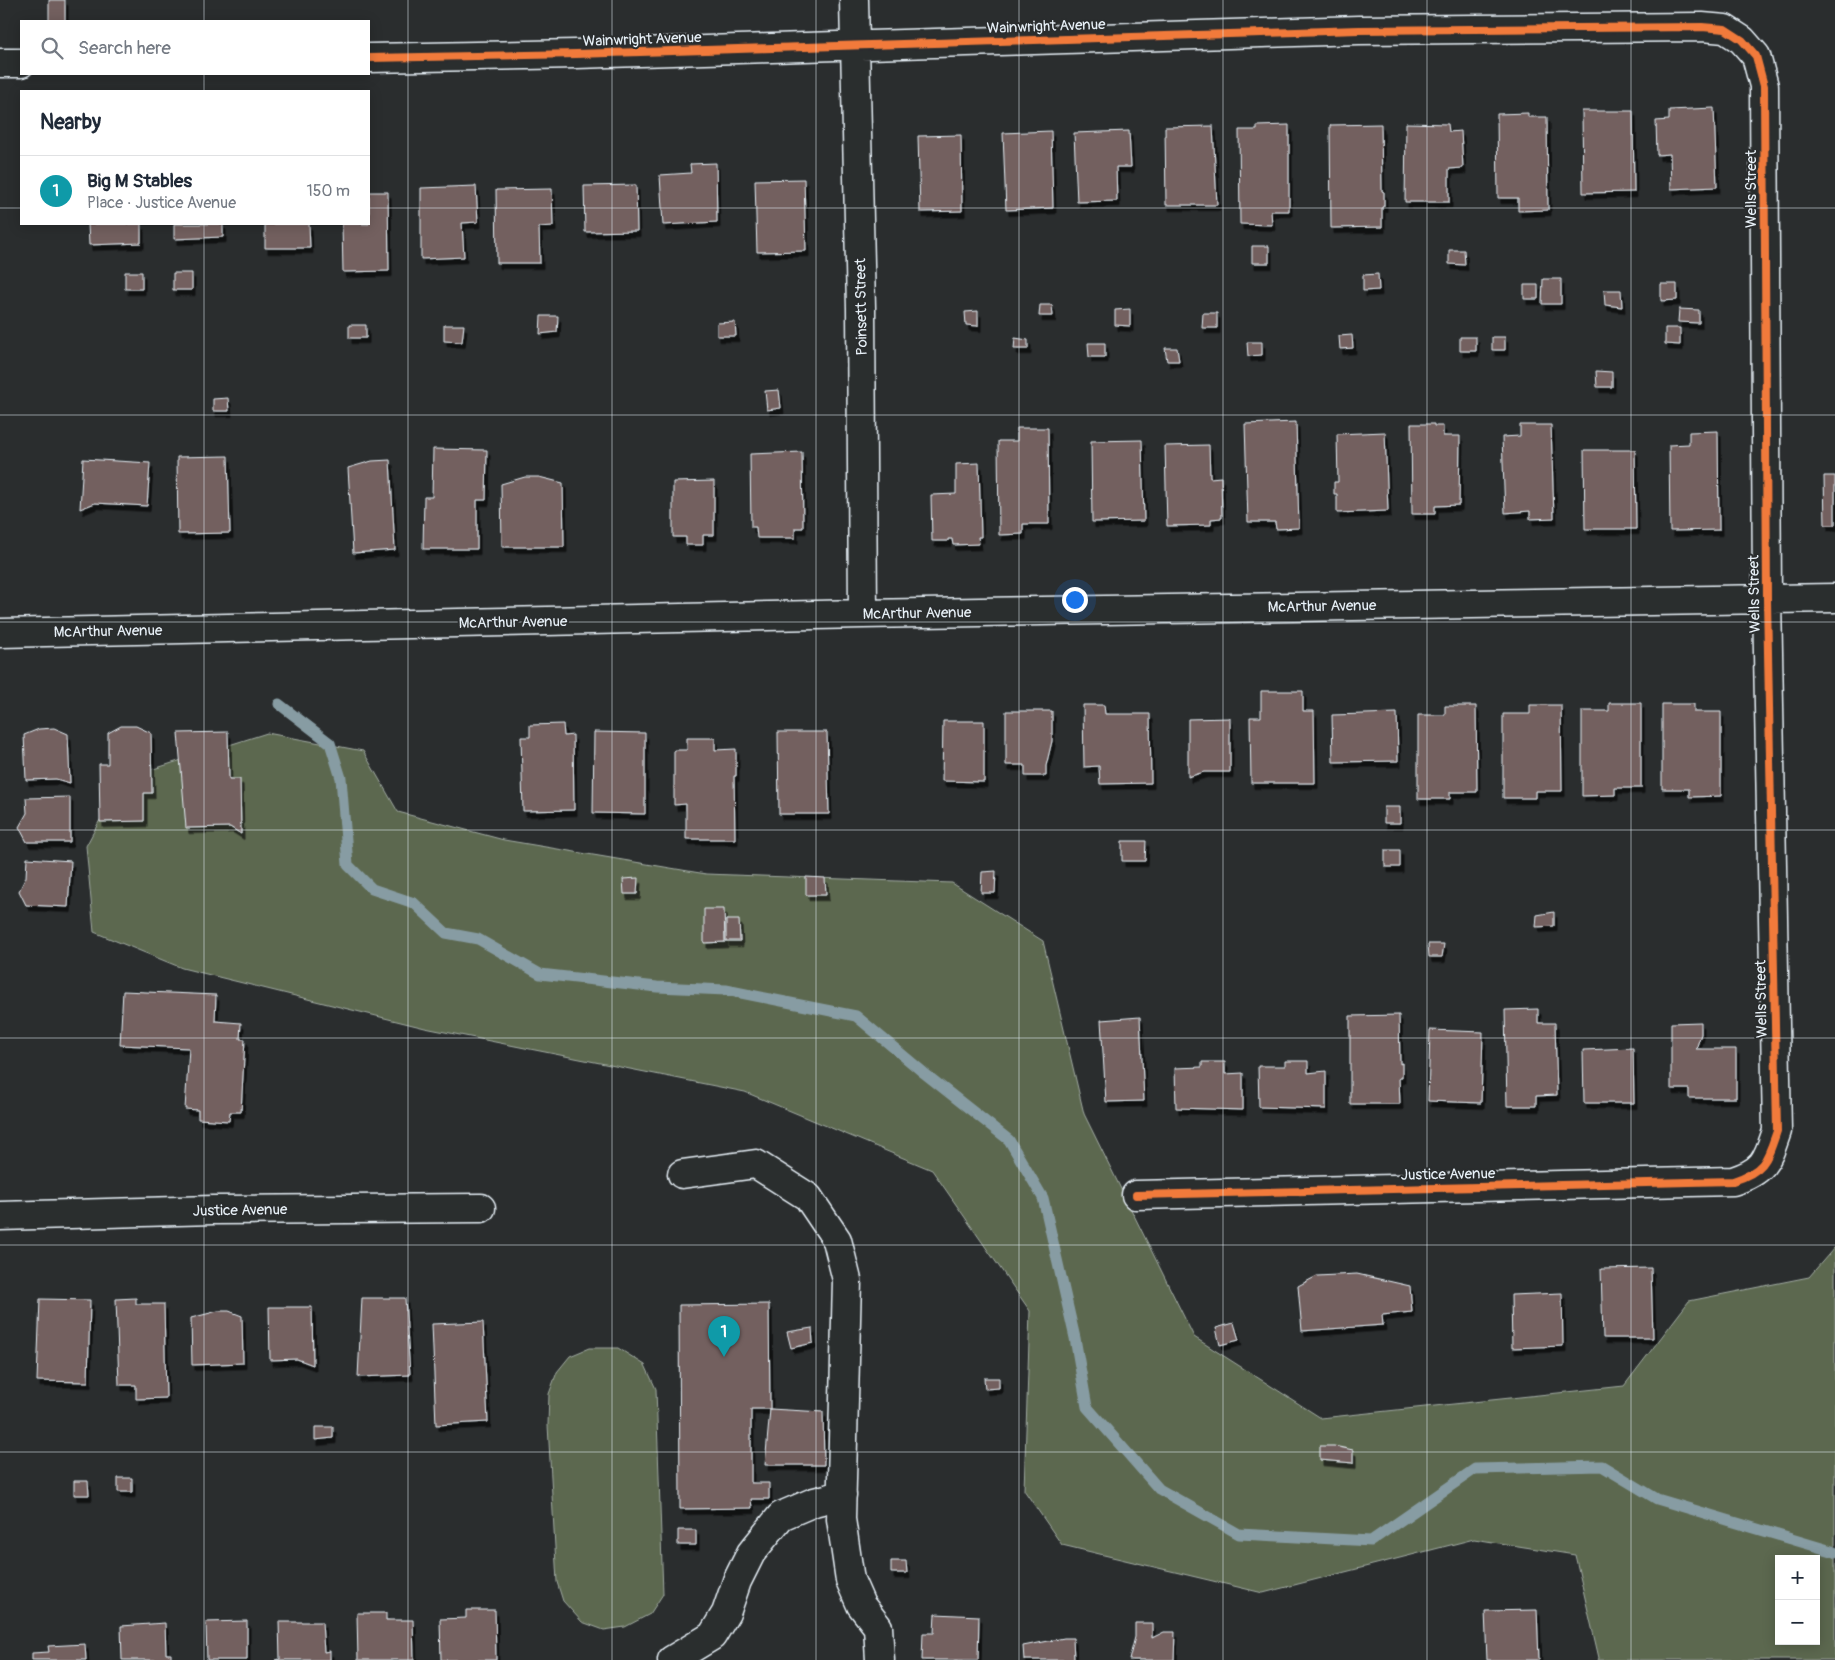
<!DOCTYPE html>
<meta charset="utf-8">
<style>
:root{--surface:#fff;--page:#f6f6f7;--text:#1f2937;--muted:#747a83;--line:#e0e1e3;--accent:#84754c}
body{margin:0;font-family:Pangolin,sans-serif;background:var(--page);color:var(--text)}
.controls{position:absolute;right:15px;bottom:15px;display:grid;overflow:hidden;border-radius:0px;box-shadow:0 2px 12px #0003}
.controls button{width:45px;height:45px;display:grid;place-items:center;padding:0;border:0;border-bottom:1px solid var(--line);background:var(--surface);color:var(--text);font:25px sans-serif}
.you{position:absolute;left:1074px;top:599px;width:18px;height:18px;margin:-12px;border:4px solid #fff;border-radius:50%;background:#1a73e8;box-shadow:0 0 0 8px #1a73e833}
.badge{display:grid;place-items:center;width:32px;height:32px;border-radius:50%;background:var(--accent);color:#fff;font-size:16px;font-weight:700}
.pin{position:absolute;translate:-50% -41px;filter:drop-shadow(0 1px 2px #0008)}
.pin::after{content:'';position:absolute;top:26px;width:18px;height:15px;background:inherit;clip-path:polygon(0 0,100% 0,50% 100%)}
.list{margin:0;padding:0;list-style:none}
h2{display:flex;justify-content:space-between;align-items:center;height:65px;margin:0;padding:0 20px;font-size:21px}
h2 small{font-size:16px;font-weight:400;color:var(--muted)}
.list li{display:grid;grid-template-columns:32px 1fr auto;gap:15px;align-items:center;box-sizing:border-box;height:70px;padding:0 20px;border-top:1px solid var(--line)}
.list b{display:block;font-size:19px;white-space:nowrap}
.list p{margin:0;font-size:16px;white-space:nowrap;color:var(--muted)}
.list em{font-size:16px;font-style:normal;color:var(--muted)}
.icon{flex:none;width:28px;height:28px;fill:none;stroke:currentColor;stroke-width:2;stroke-linecap:round;stroke-linejoin:round}
.map{position:relative;flex:none;width:1835px;height:1660px;overflow:hidden}
.search{position:absolute;background:var(--surface);box-shadow:0 2px 12px #0003;left:20px;top:20px;width:350px;height:55px;display:flex;align-items:center;gap:12px;box-sizing:border-box;padding:0 18px;border-radius:0px;color:var(--muted);font-size:19px}
.panel{position:absolute;background:var(--surface);box-shadow:0 2px 12px #0003;left:20px;top:90px;width:350px;height:135px;border-radius:0px}
.map>svg:first-child{display:block}
.green{fill:#5c674f;stroke:#a2aca4;fill-rule:evenodd}
.lines{fill:none;stroke-linecap:round;stroke-linejoin:round}
.stream{stroke:#879ca3;stroke-width:11}
.building{fill:#73605e;stroke:#e8f1f8;filter:url(#shadow)}
.minor-casing{stroke:#e8f1f8;stroke-width:31}
.minor{stroke:#2a2d2e;stroke-width:28}
.cycleway-casing{stroke:#2a2d2e;stroke-width:11}
.cycleway{stroke:#f17a3a;stroke-width:8}
.grid{fill:none;stroke:#e8f1f8;stroke-width:1;stroke-opacity:0.55}
.labels{text-anchor:middle;stroke-width:4;stroke-linejoin:round;paint-order:stroke}
.street-label{font-size:15px;fill:#e8f1f8;stroke:#2a2d2e}
</style>
<div class="map">
<svg width="1835" height="1660" viewBox="0 0 1835 1660">
<defs>
<filter id="shadow"><feDropShadow dx="3" dy="5.5" stdDeviation="0" flood-color="#0009"/></filter>
</defs>
<rect width="100%" height="100%" fill="#2a2d2e"/>
<filter id="ink" filterUnits="userSpaceOnUse"><feTurbulence type="fractalNoise" baseFrequency=".02" numOctaves="2"/><feDisplacementMap in="SourceGraphic" scale="10" xChannelSelector="R" yChannelSelector="G"/><feConvolveMatrix kernelMatrix="1 2 1 2 8 2 1 2 1" color-interpolation-filters="sRGB"/></filter>
<g filter="url(#ink)">
<path class="green" d="M 267,733 L 363,751 L 398,812 L 504,840 L 706,874 L 952,883 L 1043,941 L 1084,1114 L 1194,1337 L 1321,1418 L 1624,1386 L 1689,1301 L 1809,1277 L 1835,1247 L 1835,1660 L 1598,1660 L 1599,1658 L 1575,1555 L 1474,1539 L 1263,1593 L 1062,1545 L 1024,1490 L 1030,1311 L 932,1170 L 745,1092 L 425,1028 L 182,968 L 94,932 L 86,846 L 122,779 ZM 1779,1559 L 1816,1559 L 1816,1641 L 1779,1641 Z
M 589,1348 L 618,1348 L 645,1365 L 656,1389 L 663,1594 L 650,1614 L 625,1627 L 604,1630 L 582,1622 L 563,1601 L 557,1582 L 548,1425 L 549,1394 L 557,1372 L 570,1356 Z"/>
<g class="lines">
<path class="stream" d="M 279,704 L 330,743 L 341,778 L 348,865 L 372,889 L 414,903 L 446,933 L 478,939 L 540,974 L 657,987 L 726,990 L 856,1016 L 924,1073 L 1009,1140 L 1043,1198 L 1075,1338 L 1087,1407 L 1159,1489 L 1239,1534 L 1371,1541 L 1475,1469 L 1602,1466 L 1657,1499 L 1835,1552"/>
</g>
<path class="building" d="M 49,0 L 65,0 L 65,21 L 49,21 Z
M 1714,108 L 1717,187 L 1671,189 L 1670,154 L 1657,155 L 1656,121 L 1669,120 L 1669,110 Z
M 1582,111 L 1633,111 L 1634,192 L 1583,193 Z
M 1528,113 L 1528,117 L 1547,117 L 1548,210 L 1518,211 L 1518,198 L 1498,198 L 1497,114 Z
M 1406,123 L 1448,124 L 1449,132 L 1461,131 L 1463,168 L 1449,169 L 1449,202 L 1405,202 Z
M 1381,124 L 1382,191 L 1384,192 L 1384,206 L 1382,207 L 1382,227 L 1331,228 L 1330,125 Z
M 1289,125 L 1289,211 L 1271,211 L 1272,225 L 1240,224 L 1239,130 L 1257,130 L 1257,126 Z
M 1213,126 L 1217,205 L 1166,205 L 1165,127 Z
M 1051,131 L 1053,208 L 1006,210 L 1003,133 Z
M 1129,131 L 1131,167 L 1116,167 L 1117,201 L 1077,202 L 1074,133 Z
M 961,135 L 962,211 L 920,212 L 918,136 Z
M 716,163 L 717,222 L 663,225 L 660,175 L 691,173 L 690,164 Z
M 804,179 L 806,251 L 757,252 L 755,180 Z
M 636,185 L 637,231 L 585,232 L 584,186 Z
M 476,186 L 478,222 L 462,223 L 464,257 L 421,259 L 421,188 Z
M 552,189 L 553,226 L 539,227 L 540,263 L 497,263 L 496,190 Z
M 369,192 L 388,192 L 389,271 L 343,272 L 342,224 L 369,224 Z
M 88,224 L 141,224 L 141,243 L 89,245 Z
M 174,224 L 223,224 L 223,237 L 174,239 Z
M 265,224 L 309,224 L 310,248 L 265,248 Z
M 1252,246 L 1269,246 L 1269,263 L 1252,263 Z
M 1449,250 L 1464,250 L 1465,265 L 1449,264 Z
M 125,272 L 142,272 L 142,289 L 125,289 Z
M 173,273 L 192,273 L 192,290 L 173,290 Z
M 1378,274 L 1379,290 L 1363,291 L 1363,275 Z
M 1543,279 L 1561,279 L 1561,304 L 1542,304 Z
M 1661,284 L 1677,284 L 1677,300 L 1661,301 Z
M 1524,285 L 1538,285 L 1538,299 L 1524,299 Z
M 1604,290 L 1621,290 L 1622,307 L 1605,305 Z
M 1040,305 L 1052,305 L 1053,316 L 1039,316 Z
M 1130,309 L 1130,326 L 1115,325 L 1115,310 Z
M 1679,309 L 1699,310 L 1699,323 L 1678,322 Z
M 978,311 L 978,326 L 966,325 L 965,312 Z
M 1203,313 L 1217,313 L 1217,328 L 1202,328 Z
M 541,316 L 558,316 L 557,332 L 540,334 Z
M 735,322 L 736,336 L 717,336 L 717,323 Z
M 349,325 L 366,325 L 366,338 L 349,338 Z
M 444,325 L 464,325 L 462,342 L 444,341 Z
M 1665,328 L 1680,328 L 1680,345 L 1665,344 Z
M 1352,335 L 1353,348 L 1340,349 L 1339,336 Z
M 1460,337 L 1476,337 L 1476,351 L 1460,351 Z
M 1492,337 L 1505,337 L 1505,350 L 1492,350 Z
M 1015,338 L 1028,340 L 1028,349 L 1014,349 Z
M 1247,342 L 1262,342 L 1262,355 L 1248,356 Z
M 1088,343 L 1105,343 L 1105,357 L 1089,357 Z
M 1165,348 L 1177,348 L 1179,361 L 1167,361 Z
M 1596,371 L 1612,372 L 1612,387 L 1597,387 Z
M 779,390 L 781,408 L 767,410 L 765,391 Z
M 228,398 L 229,411 L 213,411 L 213,399 Z
M 1296,422 L 1299,528 L 1276,529 L 1275,522 L 1248,522 L 1245,424 Z
M 1411,424 L 1434,424 L 1434,426 L 1443,426 L 1443,436 L 1460,436 L 1459,505 L 1435,506 L 1435,514 L 1412,514 Z
M 1520,425 L 1551,425 L 1554,518 L 1530,519 L 1530,511 L 1505,513 L 1502,437 L 1520,436 Z
M 1017,428 L 1048,428 L 1049,524 L 1023,524 L 1023,534 L 999,535 L 998,441 L 1017,441 Z
M 1718,431 L 1719,530 L 1670,531 L 1669,445 L 1689,444 L 1689,432 Z
M 1385,432 L 1388,511 L 1337,513 L 1337,494 L 1334,494 L 1334,482 L 1338,482 L 1337,434 Z
M 1142,440 L 1144,521 L 1092,522 L 1091,441 Z
M 1209,445 L 1210,478 L 1221,477 L 1222,518 L 1211,519 L 1211,525 L 1167,526 L 1165,446 Z
M 433,449 L 487,450 L 486,500 L 477,500 L 477,549 L 423,549 L 424,497 L 432,497 Z
M 1584,450 L 1635,450 L 1636,529 L 1585,529 Z
M 802,452 L 803,528 L 795,528 L 795,538 L 757,538 L 756,527 L 751,527 L 750,454 Z
M 228,456 L 230,533 L 178,534 L 177,457 Z
M 83,459 L 150,463 L 147,506 L 95,503 L 80,509 Z
M 390,460 L 395,550 L 353,553 L 348,468 L 372,461 Z
M 979,463 L 981,537 L 978,537 L 979,544 L 953,545 L 952,539 L 948,539 L 948,541 L 932,541 L 931,495 L 956,494 L 956,464 Z
M 1824,476 L 1835,476 L 1835,525 L 1825,525 Z
M 525,477 L 539,477 L 563,483 L 564,547 L 502,547 L 501,484 Z
M 714,481 L 714,535 L 703,535 L 703,545 L 686,545 L 686,537 L 673,537 L 673,482 Z
M 1261,691 L 1303,691 L 1303,711 L 1314,711 L 1315,783 L 1251,783 L 1250,717 L 1261,717 Z
M 1609,703 L 1641,703 L 1641,788 L 1615,788 L 1615,795 L 1582,796 L 1582,711 L 1609,711 Z
M 1662,704 L 1694,704 L 1694,712 L 1721,712 L 1721,796 L 1689,797 L 1689,789 L 1662,789 Z
M 1083,705 L 1104,705 L 1105,714 L 1150,714 L 1151,783 L 1100,784 L 1099,766 L 1084,767 Z
M 1530,705 L 1561,705 L 1562,791 L 1535,791 L 1535,798 L 1503,798 L 1503,714 L 1530,714 Z
M 1445,706 L 1476,706 L 1477,792 L 1450,792 L 1450,799 L 1418,799 L 1418,715 L 1445,715 Z
M 1006,711 L 1052,711 L 1052,741 L 1046,766 L 1046,776 L 1025,776 L 1025,765 L 1006,765 Z
M 1397,713 L 1398,761 L 1333,762 L 1332,715 Z
M 1230,718 L 1230,772 L 1204,772 L 1188,777 L 1188,719 Z
M 943,721 L 984,721 L 984,782 L 942,781 Z
M 563,724 L 564,736 L 573,735 L 574,810 L 523,811 L 521,737 L 530,737 L 530,725 Z
M 121,726 L 136,726 L 151,733 L 152,793 L 144,793 L 144,821 L 100,822 L 99,764 L 108,764 L 108,733 Z
M 54,728 L 68,734 L 70,783 L 56,779 L 26,780 L 24,735 L 39,729 Z
M 228,732 L 229,779 L 240,779 L 241,834 L 230,827 L 186,828 L 178,733 Z
M 594,732 L 645,733 L 645,814 L 593,813 Z
M 778,732 L 827,732 L 829,814 L 779,814 Z
M 687,738 L 715,738 L 715,750 L 736,749 L 736,776 L 734,776 L 735,839 L 686,839 L 686,804 L 674,805 L 674,750 L 687,750 Z
M 70,797 L 70,842 L 27,842 L 19,827 L 27,813 L 26,798 Z
M 1384,807 L 1400,807 L 1400,823 L 1384,823 Z
M 1122,841 L 1146,841 L 1145,861 L 1122,861 Z
M 1385,850 L 1400,850 L 1400,867 L 1385,867 Z
M 27,858 L 71,861 L 68,907 L 26,905 L 19,891 L 26,877 Z
M 996,871 L 995,893 L 981,893 L 982,872 Z
M 806,877 L 825,878 L 826,895 L 806,895 Z
M 638,878 L 637,894 L 624,894 L 623,879 Z
M 704,909 L 724,909 L 725,942 L 704,943 Z
M 1554,912 L 1554,926 L 1536,927 L 1537,915 Z
M 726,920 L 739,920 L 740,941 L 726,941 Z
M 1428,944 L 1444,944 L 1442,957 L 1429,957 Z
M 123,991 L 216,995 L 215,1021 L 241,1023 L 240,1039 L 245,1039 L 241,1112 L 230,1112 L 229,1121 L 198,1119 L 198,1110 L 185,1109 L 189,1048 L 120,1045 Z
M 1538,1009 L 1538,1023 L 1555,1023 L 1557,1095 L 1536,1096 L 1536,1106 L 1507,1106 L 1505,1010 Z
M 1399,1015 L 1400,1064 L 1402,1063 L 1402,1078 L 1399,1078 L 1400,1104 L 1350,1104 L 1350,1016 Z
M 1140,1017 L 1144,1101 L 1106,1102 L 1101,1020 Z
M 1701,1022 L 1701,1034 L 1696,1049 L 1736,1049 L 1736,1098 L 1689,1098 L 1689,1089 L 1671,1089 L 1671,1023 Z
M 1430,1030 L 1483,1032 L 1481,1103 L 1428,1101 Z
M 1633,1048 L 1634,1103 L 1584,1103 L 1583,1050 Z
M 1285,1061 L 1308,1061 L 1308,1073 L 1326,1071 L 1326,1109 L 1259,1107 L 1258,1066 L 1285,1066 Z
M 1202,1062 L 1225,1062 L 1225,1074 L 1243,1073 L 1243,1110 L 1176,1108 L 1175,1068 L 1202,1067 Z
M 1651,1268 L 1653,1338 L 1603,1338 L 1601,1269 Z
M 1357,1274 L 1410,1286 L 1412,1312 L 1382,1315 L 1383,1325 L 1302,1331 L 1298,1286 L 1317,1276 Z
M 1562,1293 L 1563,1346 L 1512,1348 L 1511,1295 Z
M 136,1298 L 136,1304 L 164,1304 L 166,1398 L 136,1399 L 136,1385 L 119,1385 L 116,1299 Z
M 362,1298 L 405,1298 L 410,1375 L 358,1377 Z
M 40,1299 L 90,1300 L 88,1382 L 37,1381 Z
M 769,1304 L 770,1409 L 751,1409 L 751,1483 L 769,1483 L 769,1499 L 751,1499 L 752,1508 L 680,1509 L 679,1305 Z
M 269,1307 L 312,1307 L 313,1365 L 297,1359 L 270,1360 Z
M 218,1311 L 229,1311 L 242,1316 L 243,1363 L 192,1365 L 191,1318 Z
M 483,1322 L 488,1422 L 436,1425 L 432,1324 Z
M 1234,1323 L 1239,1340 L 1220,1345 L 1216,1328 Z
M 812,1328 L 813,1343 L 791,1348 L 787,1332 Z
M 984,1378 L 999,1378 L 999,1388 L 985,1389 Z
M 770,1409 L 823,1412 L 824,1465 L 765,1465 Z
M 315,1427 L 333,1427 L 333,1438 L 315,1440 Z
M 1320,1446 L 1334,1446 L 1353,1450 L 1353,1463 L 1320,1460 Z
M 118,1478 L 132,1478 L 132,1492 L 118,1492 Z
M 74,1481 L 88,1481 L 89,1495 L 74,1495 Z
M 678,1530 L 696,1530 L 696,1545 L 678,1545 Z
M 891,1561 L 906,1561 L 907,1573 L 891,1573 Z
M 466,1610 L 495,1610 L 496,1660 L 441,1660 L 440,1619 L 466,1618 Z
M 1537,1610 L 1539,1660 L 1487,1660 L 1485,1611 Z
M 357,1613 L 386,1613 L 386,1620 L 413,1620 L 414,1660 L 358,1660 Z
M 935,1614 L 979,1616 L 978,1660 L 922,1660 L 923,1633 L 934,1633 Z
M 247,1621 L 247,1660 L 207,1660 L 206,1622 Z
M 279,1622 L 322,1622 L 324,1652 L 330,1651 L 330,1660 L 275,1660 L 280,1659 Z
M 165,1623 L 166,1654 L 171,1654 L 171,1660 L 122,1660 L 121,1626 Z
M 1135,1623 L 1152,1623 L 1152,1638 L 1164,1632 L 1175,1632 L 1174,1660 L 1129,1660 L 1135,1637 Z
M 1064,1638 L 1073,1638 L 1074,1660 L 1024,1660 L 1023,1646 Z
M 85,1644 L 86,1660 L 32,1660 L 32,1653 L 49,1652 L 48,1646 Z"/>
<g class="lines">
<g class="minor-casing">
<path id="minor" d="M 854,0 L 861,308 L 863,614
M 369,58 L 576,54 L 1359,30 L 1702,27 L 1725,29 L 1742,40 L 1756,56 L 1764,86 L 1767,599 L 1777,1131 C 1767,1160 1765,1171 1733,1181 L 1136,1195
M 0,63 L 21,63
M 0,633 L 863,614 L 1835,598
M 682,1174 L 756,1164 L 808,1197 L 837,1240 L 847,1280 L 841,1519 L 850,1580 L 861,1605 L 878,1627 L 880,1660
M 0,1216 L 213,1210 L 481,1208
M 672,1660 L 712,1636 L 726,1613 L 737,1581 L 751,1553 L 781,1516 L 814,1502 L 842,1495"/>
</g>
<use href="#minor" class="minor"/>
<g class="cycleway-casing">
<path id="cycleway" d="M 369,58 L 576,54 L 1359,30 L 1702,27 L 1725,29 L 1742,40 L 1756,56 L 1764,86 L 1767,599 L 1777,1131 C 1767,1160 1765,1171 1733,1181 L 1136,1195"/>
</g>
<use href="#cycleway" class="cycleway"/>
</g>
</g>
<path class="grid" d="M 204,0 L 204,21M 408,0 L 408,1660M 612,0 L 612,1660M 816,0 L 816,1660M 1019,0 L 1019,1660M 1223,0 L 1223,1660M 1427,0 L 1427,1660M 1631,0 L 1631,1660M 204,74 L 204,91M 0,208 L 21,208M 369,208 L 1835,208M 204,224 L 204,1660M 0,415 L 1835,415M 0,622 L 1835,622M 0,830 L 1835,830M 0,1038 L 1835,1038M 0,1245 L 1835,1245M 0,1452 L 1835,1452"/>
<g class="labels">
<g class="street-label">
<text transform="translate(1046 26) rotate(-2)" y="5">Wainwright Avenue</text>
<text transform="translate(642 39) rotate(-2)" y="5">Wainwright Avenue</text>
<text transform="translate(1751 189) rotate(-90)" y="5">Wells Street</text>
<text transform="translate(861 307) rotate(-91)" y="5">Poinsett Street</text>
<text transform="translate(1754 594) rotate(-91)" y="5">Wells Street</text>
<text transform="translate(1322 606) rotate(-1)" y="5">McArthur Avenue</text>
<text transform="translate(917 613) rotate(-1)" y="5">McArthur Avenue</text>
<text transform="translate(513 622) rotate(-1)" y="5">McArthur Avenue</text>
<text transform="translate(108 631) rotate(-1)" y="5">McArthur Avenue</text>
<text transform="translate(1761 999) rotate(-91)" y="5">Wells Street</text>
<text transform="translate(1448 1174) rotate(-1)" y="5">Justice Avenue</text>
<text transform="translate(240 1210) rotate(-1)" y="5">Justice Avenue</text>
</g>
</g>
</svg>
<div class="controls">
<button>+</button>
<button>−</button>
</div>
<div class="you"></div>
<div class="pin badge" style="left:724px;top:1357px;background:#0f9aa8">1</div>
<div class="search"><svg class="icon" aria-label="search" viewBox="0 0 24 24"><circle cx="10" cy="10" r="6"/><path d="M15 15l6 6"/></svg>Search here</div>
<section class="panel">
<h2>Nearby<small></small></h2>
<ul class="list">
<li><span class="badge" style="background:#0f9aa8">1</span><div><b>Big M Stables</b><p>Place · Justice Avenue</p></div><em>150 m</em></li>
</ul>
</section>
</div>
